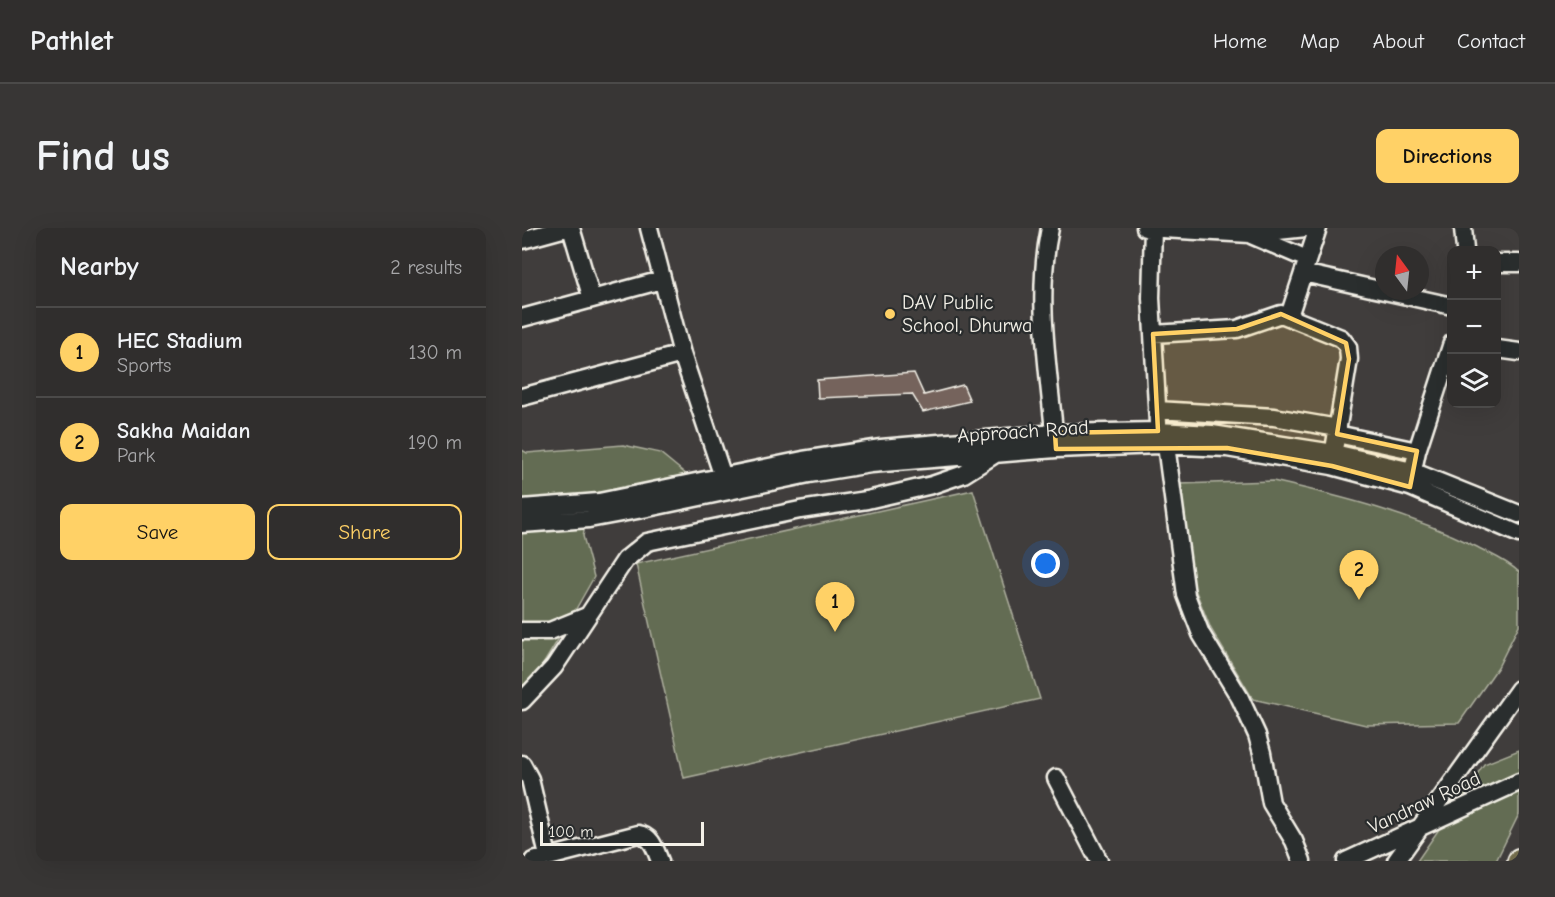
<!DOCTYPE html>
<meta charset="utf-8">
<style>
:root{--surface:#302e2d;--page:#383635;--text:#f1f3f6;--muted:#a8a8aa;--line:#4b4a49;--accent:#ffd166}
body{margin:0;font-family:"Comic Neue",sans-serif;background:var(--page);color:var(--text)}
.controls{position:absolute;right:18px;top:18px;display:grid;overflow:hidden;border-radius:12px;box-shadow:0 6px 24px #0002}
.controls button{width:54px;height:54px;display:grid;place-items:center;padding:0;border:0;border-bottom:2px solid var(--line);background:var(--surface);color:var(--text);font:30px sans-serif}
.compass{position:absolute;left:853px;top:18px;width:54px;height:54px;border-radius:50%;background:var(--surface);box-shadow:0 6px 24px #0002;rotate:345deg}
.scale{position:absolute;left:18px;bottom:15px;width:164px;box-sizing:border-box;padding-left:6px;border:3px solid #f4f1e8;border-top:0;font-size:16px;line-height:21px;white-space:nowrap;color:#f4f1e8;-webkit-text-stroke:4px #2a2d2e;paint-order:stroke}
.you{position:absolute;left:524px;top:336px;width:21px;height:21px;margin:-15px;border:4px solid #fff;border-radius:50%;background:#1a73e8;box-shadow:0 0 0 9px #1a73e833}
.badge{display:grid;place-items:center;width:39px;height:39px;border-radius:50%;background:var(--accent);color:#111;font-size:20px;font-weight:700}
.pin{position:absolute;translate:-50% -50px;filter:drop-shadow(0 2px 3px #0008)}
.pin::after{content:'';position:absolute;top:32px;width:21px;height:18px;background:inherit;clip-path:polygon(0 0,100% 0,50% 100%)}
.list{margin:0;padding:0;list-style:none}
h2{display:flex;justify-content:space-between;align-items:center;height:78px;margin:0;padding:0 24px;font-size:26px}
h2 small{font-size:20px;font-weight:400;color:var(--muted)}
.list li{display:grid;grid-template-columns:39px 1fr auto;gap:18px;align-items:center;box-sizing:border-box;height:90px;padding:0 24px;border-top:2px solid var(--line)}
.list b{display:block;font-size:22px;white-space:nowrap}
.list p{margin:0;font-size:20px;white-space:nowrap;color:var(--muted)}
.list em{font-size:20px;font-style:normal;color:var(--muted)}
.actions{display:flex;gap:12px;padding:18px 24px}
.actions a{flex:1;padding:14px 0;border:2px solid var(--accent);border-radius:12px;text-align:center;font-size:21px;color:var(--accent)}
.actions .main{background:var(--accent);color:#111}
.icon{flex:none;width:33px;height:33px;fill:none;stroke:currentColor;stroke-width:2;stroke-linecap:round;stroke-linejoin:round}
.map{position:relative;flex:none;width:997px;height:633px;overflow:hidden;border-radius:12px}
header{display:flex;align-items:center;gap:36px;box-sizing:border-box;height:84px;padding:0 30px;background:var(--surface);border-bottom:2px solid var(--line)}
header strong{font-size:28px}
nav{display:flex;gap:33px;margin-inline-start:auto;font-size:21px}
.intro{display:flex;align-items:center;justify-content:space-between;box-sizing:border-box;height:144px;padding:0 36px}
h1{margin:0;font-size:42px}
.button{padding:15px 27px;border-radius:12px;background:var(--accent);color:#111;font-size:21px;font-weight:700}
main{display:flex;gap:36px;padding:0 36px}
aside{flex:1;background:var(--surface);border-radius:12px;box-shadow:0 6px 24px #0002}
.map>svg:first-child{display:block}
.green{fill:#646c52;stroke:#acae9d;stroke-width:1.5}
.building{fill:#74635c;stroke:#f4f1e8;stroke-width:1.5}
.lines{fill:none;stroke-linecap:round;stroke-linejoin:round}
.minor-casing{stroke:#f4f1e8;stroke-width:21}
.major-casing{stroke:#f4f1e8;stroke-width:24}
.minor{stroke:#2a2d2e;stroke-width:16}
.major{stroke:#726c4b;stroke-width:20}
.marked{fill:#ffd166;fill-opacity:0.2;stroke:#ffd166;stroke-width:4.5;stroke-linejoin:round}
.poi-dot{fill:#ffd166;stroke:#2a2d2e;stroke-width:2}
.labels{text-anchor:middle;stroke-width:4.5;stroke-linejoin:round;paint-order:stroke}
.poi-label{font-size:20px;fill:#f4f1e8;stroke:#2a2d2e;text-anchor:start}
.street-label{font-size:20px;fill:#f4f1e8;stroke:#2a2d2e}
</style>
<header>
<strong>Pathlet</strong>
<nav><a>Home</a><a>Map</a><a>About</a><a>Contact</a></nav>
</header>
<div class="intro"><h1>Find us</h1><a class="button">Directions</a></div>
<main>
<aside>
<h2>Nearby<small>2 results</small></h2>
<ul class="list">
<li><span class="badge">1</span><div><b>HEC Stadium</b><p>Sports</p></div><em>130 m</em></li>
<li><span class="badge">2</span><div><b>Sakha Maidan</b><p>Park</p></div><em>190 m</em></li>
</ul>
<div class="actions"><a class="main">Save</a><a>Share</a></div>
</aside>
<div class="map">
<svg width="997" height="633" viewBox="0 0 997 633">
<rect width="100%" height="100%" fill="#403d3c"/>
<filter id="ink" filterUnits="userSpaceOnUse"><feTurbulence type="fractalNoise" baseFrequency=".0167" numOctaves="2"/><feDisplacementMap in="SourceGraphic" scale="12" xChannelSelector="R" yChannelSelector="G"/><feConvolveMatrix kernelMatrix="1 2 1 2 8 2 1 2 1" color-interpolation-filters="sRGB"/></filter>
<g filter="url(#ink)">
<path class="green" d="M 101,217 L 138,225 L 165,247 L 69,270 L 61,308 L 72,349 L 42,402 L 0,471 L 0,222 L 5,225 Z
M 751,253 C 822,269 888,286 953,318 C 968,326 984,332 997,344 L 997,397 L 976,439 L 937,495 L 844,497 L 731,471 L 689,401 L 667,346 L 658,256 Z
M 451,262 L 518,471 L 162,550 L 114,336 Z
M 997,522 L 997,586 L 974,633 L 895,633 L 962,536 Z"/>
<path class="building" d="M 392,145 L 402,167 L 441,157 L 448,173 L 401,184 L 390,166 L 296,170 L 295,152 Z"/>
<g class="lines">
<g class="minor-casing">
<path id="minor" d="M 49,0 L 70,71
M 127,0 L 160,126 L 201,249
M 528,0 C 513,70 527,144 533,214
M 623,0 L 728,6 L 784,0
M 631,0 L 629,70 L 637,213
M 941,0 L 943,22
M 729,7 L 785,31
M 0,12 L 44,0
M 975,35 L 997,35
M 781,45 L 930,78
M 767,88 L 796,0
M 0,90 L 140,52
M 631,106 L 715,101 L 759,86 L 819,110 L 826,119 L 827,131 L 810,234
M 975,121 L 997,124
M 0,169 L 160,126
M 635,182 L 752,189 L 816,200
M 815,206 L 895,223
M 644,217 L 664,367 L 679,406 L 718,470 L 735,507 L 740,525 L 749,575 L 772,613 L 780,633
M 889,252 L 895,223 L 930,115
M 0,280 L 77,274 L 281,232 L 359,220 L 533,205 L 636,203 L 690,206 L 812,225 L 890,243 L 997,286
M 0,296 L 67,291 L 121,281 L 287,246 L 349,236 L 534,221 L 637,217 L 705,220 L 810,238 L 888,259 L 997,306
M 0,403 L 28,403 L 65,388
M 0,473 L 32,439 L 103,332 L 125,314 L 278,282 L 345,272 L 410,257 L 442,246 L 472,227
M 0,536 L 8,551 L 26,628
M 534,550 L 577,633
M 11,633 L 116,606 C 130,608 133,621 138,633
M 824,633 L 997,554
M 874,633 L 997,461"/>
</g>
<g class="major-casing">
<path id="major" d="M 996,633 L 997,631"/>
</g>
<use href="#minor" class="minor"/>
<use href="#major" class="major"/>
</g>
</g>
<path class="marked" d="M 759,86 L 824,115 L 827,131 L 815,206 L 895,223 L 888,259 L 810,238 L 705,220 L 534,221 L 533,205 L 636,203 L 631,106 L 715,101 Z"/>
<circle class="poi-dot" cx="368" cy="86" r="6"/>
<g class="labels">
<g class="poi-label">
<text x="380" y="81">DAV Public<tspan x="380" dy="23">School, Dhurwa</tspan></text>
</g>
<g class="street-label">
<text transform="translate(501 203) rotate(-4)" y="7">Approach Road</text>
<text transform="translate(902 574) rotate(-25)" y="7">Vandraw Road</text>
</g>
</g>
</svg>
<div class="controls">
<button>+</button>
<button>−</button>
<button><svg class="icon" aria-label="layers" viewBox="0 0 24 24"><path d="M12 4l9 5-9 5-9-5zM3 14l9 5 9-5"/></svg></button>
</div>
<svg class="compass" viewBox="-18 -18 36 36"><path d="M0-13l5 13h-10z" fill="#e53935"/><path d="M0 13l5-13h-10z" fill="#a8a8aa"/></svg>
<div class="scale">100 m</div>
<div class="you"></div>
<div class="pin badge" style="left:313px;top:404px">1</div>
<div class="pin badge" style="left:837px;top:372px">2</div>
</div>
</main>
